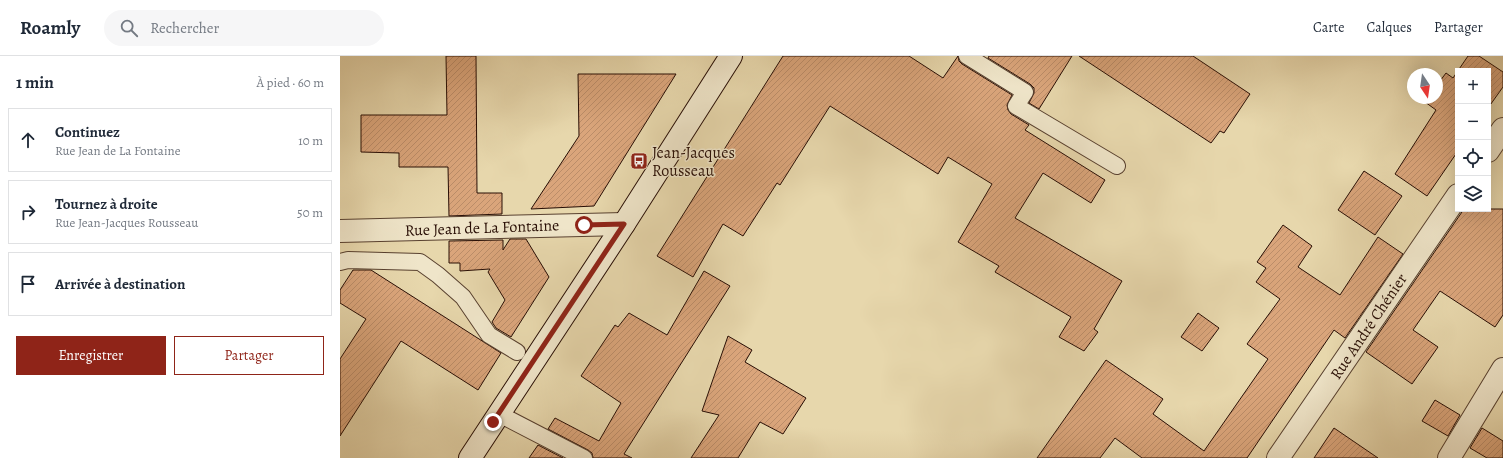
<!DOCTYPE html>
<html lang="fr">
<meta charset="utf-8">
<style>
:root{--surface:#fff;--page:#f6f6f7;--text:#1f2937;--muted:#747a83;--line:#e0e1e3;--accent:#8f2418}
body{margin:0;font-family:Alegreya,serif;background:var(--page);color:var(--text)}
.controls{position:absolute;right:12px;top:12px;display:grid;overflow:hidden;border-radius:0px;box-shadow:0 4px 16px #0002}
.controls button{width:36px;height:36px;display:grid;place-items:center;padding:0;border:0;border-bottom:1px solid var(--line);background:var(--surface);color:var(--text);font:20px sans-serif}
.compass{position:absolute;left:1067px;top:12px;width:36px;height:36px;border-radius:50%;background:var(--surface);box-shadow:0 4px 16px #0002;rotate:167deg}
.stop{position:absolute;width:12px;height:12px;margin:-9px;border:3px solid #8f2418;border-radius:50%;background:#fff}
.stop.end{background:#8f2418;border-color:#fff;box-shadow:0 1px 4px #0008}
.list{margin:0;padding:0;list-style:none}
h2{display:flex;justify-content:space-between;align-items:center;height:52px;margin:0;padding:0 16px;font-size:17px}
h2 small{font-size:13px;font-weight:400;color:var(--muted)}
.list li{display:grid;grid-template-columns:26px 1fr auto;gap:12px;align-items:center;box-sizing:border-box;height:64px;margin:0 8px 8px;padding:0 8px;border:1px solid var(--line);border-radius:0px}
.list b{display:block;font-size:15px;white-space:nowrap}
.list p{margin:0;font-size:13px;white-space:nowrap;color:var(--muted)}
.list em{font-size:13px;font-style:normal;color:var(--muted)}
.actions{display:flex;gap:8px;padding:12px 16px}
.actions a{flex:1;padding:9px 0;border:1px solid var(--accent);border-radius:0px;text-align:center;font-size:14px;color:var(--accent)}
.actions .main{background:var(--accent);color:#fff}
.icon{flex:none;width:22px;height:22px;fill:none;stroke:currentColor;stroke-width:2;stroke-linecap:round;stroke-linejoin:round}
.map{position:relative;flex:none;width:1163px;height:402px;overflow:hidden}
header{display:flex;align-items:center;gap:24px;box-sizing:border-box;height:56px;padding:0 20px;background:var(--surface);border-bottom:1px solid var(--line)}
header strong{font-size:19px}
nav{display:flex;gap:22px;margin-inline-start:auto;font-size:14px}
.search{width:280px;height:36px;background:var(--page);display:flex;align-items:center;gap:10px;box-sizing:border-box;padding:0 14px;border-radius:22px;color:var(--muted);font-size:15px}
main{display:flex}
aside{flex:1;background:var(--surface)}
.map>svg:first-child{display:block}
.building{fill:url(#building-hatch);stroke:#280e05}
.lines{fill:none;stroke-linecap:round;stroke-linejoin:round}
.service-casing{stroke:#58402f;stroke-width:18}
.minor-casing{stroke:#58402f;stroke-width:24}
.secondary-casing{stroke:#280e05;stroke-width:24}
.service{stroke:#efe5c9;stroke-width:16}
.minor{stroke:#efe5c9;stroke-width:22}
.secondary{stroke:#efe5c9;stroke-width:22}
.route{stroke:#8f2418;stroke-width:5}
.labels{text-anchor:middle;stroke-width:3;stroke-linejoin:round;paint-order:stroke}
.poi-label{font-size:16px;fill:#280e05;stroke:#efe5c9;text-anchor:start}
.street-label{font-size:16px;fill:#280e05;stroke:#efe5c9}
</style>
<header>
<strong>Roamly</strong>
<div class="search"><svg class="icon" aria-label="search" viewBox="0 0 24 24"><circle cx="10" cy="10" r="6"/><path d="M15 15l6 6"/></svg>Rechercher</div>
<nav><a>Carte</a><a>Calques</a><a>Partager</a></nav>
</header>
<main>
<aside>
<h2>1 min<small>À pied · 60 m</small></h2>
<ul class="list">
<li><svg class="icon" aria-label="ahead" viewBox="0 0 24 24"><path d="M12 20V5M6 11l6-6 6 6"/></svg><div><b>Continuez</b><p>Rue Jean de La Fontaine</p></div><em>10 m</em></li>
<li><svg class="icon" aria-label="right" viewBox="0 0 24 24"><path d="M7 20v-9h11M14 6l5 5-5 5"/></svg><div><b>Tournez à droite</b><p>Rue Jean-Jacques Rousseau</p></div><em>50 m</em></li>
<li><svg class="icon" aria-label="arrive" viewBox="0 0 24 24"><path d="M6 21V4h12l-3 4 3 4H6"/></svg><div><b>Arrivée à destination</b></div></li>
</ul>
<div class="actions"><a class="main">Enregistrer</a><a>Partager</a></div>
</aside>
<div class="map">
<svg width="1163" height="402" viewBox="0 0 1163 402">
<defs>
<pattern id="building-hatch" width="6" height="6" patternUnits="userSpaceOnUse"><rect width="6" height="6" fill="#daa57b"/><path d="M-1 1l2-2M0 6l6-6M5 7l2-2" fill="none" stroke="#bb8d69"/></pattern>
</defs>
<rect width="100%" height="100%" fill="#e7d7ac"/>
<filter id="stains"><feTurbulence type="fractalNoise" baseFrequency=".005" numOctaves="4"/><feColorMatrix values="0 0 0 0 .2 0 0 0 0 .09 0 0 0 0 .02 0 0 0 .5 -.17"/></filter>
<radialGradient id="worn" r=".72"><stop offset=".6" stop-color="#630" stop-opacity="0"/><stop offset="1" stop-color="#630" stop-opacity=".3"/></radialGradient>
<path class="building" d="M 106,0 L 136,0 L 137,137 L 162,137 L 162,158 L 109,160 L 108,111 L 59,111 L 59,97 L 21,96 L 21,59 L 107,59 Z
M 443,0 L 569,0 L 603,22 L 618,0 L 619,5 L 622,8 L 672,39 L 667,49 L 668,54 L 671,58 L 689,69 L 685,74 L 765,124 L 751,147 L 703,117 L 675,162 L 782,225 L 754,273 L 758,276 L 744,295 L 719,281 L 731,261 L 655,216 L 659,210 L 618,186 L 652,128 L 608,101 L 598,118 L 490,50 L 440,129 L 437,127 L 403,180 L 383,168 L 353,221 L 317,200 Z
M 649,0 L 732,0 L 699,53 L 689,47 L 694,37 L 694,32 L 690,28 L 648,2 Z
M 739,0 L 853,0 L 910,38 L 884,77 L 880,75 L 871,87 Z
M 1128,0 L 1139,0 L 1163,16 L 1163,31 L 1148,52 L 1148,15 L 1118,15 L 1118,95 L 1087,140 L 1055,118 L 1096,54 L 1085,46 L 1088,42 L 1097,42 L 1097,29 L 1106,17 L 1113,22 Z
M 238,18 L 336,18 L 254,150 L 191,153 L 239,80 Z
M 1024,115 L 1062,140 L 1035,179 L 998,154 Z
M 1124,153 L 1163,153 L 1163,259 L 1155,271 L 1100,235 L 1073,274 L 1098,291 L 1072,328 L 1026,296 Z
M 943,169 L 972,190 L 958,211 L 1000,239 L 1038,181 L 1063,198 L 1005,282 L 994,274 L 907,402 L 802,402 L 775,382 L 760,402 L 697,402 L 766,304 L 823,343 L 813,358 L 864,395 L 928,303 L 907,288 L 940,243 L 916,226 L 926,212 L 917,206 Z
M 170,183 L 186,183 L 209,221 L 171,281 L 156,272 L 152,266 L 165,244 L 148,216 L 150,213 L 120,215 L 120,207 L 109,207 L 109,185 L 163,184 L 163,194 Z
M 13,214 L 31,214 L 161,297 L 138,334 L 61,285 L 0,380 L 0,303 L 26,263 L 0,247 L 0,234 Z
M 364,215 L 390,230 L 284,398 L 292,402 L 253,402 L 252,397 L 248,394 L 208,373 L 215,362 L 259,385 L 281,347 L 241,320 L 275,269 L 278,271 L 289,257 L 327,279 Z
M 858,257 L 879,272 L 862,295 L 841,281 Z
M 388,280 L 412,294 L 405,306 L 466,342 L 443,378 L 420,366 L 398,402 L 351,402 L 379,359 L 362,355 Z
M 1095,344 L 1120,359 L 1108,380 L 1082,365 Z
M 994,372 L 1038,402 L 974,402 Z
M 1142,372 L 1163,385 L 1163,402 L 1147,402 L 1130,392 Z
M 198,389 L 223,402 L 189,402 Z"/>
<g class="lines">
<g class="service-casing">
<path id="service" d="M 627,0 L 685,36 L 676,50 L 777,110
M 0,206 L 8,204 L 80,206 L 98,219 L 123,241 L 149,279 L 177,296
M 159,358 L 244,402"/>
</g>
<g class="minor-casing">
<path id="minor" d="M 1148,95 L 1163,73
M 0,175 L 284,168
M 938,402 L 1118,139
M 1109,402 L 1163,313"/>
</g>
<g class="secondary-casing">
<path id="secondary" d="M 130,402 L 284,168 L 391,0"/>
</g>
<use href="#service" class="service"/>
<use href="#minor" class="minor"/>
<use href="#secondary" class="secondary"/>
</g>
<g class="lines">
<path class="route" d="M 153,366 L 284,168 L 244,169"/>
</g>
<defs>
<g id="bus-square" transform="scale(0.9)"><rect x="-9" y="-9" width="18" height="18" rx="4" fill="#8f2418" stroke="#efe5c9"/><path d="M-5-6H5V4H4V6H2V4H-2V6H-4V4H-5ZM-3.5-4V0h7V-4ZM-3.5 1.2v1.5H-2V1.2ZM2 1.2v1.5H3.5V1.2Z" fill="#fff"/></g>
</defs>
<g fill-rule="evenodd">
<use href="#bus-square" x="299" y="105"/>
</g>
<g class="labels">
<g class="poi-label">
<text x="312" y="102">Jean-Jacques<tspan x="312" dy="18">Rousseau</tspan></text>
</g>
<g class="street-label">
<text transform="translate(142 171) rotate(-2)" y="6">Rue Jean de La Fontaine</text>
<text transform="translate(1028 270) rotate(-56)" y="6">Rue André Chénier</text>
</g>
</g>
<rect width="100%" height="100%" filter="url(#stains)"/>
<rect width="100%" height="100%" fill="url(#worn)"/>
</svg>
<div class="controls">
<button>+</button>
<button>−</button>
<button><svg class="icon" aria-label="locate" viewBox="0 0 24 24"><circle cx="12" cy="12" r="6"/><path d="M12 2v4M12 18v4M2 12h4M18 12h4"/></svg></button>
<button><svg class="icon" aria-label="layers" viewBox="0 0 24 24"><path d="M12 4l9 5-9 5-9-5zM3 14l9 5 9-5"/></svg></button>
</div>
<svg class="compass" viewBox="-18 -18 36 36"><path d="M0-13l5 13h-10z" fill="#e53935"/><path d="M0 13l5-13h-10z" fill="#747a83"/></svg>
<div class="stop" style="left:244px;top:169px"></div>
<div class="stop end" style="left:153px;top:366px"></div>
</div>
</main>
